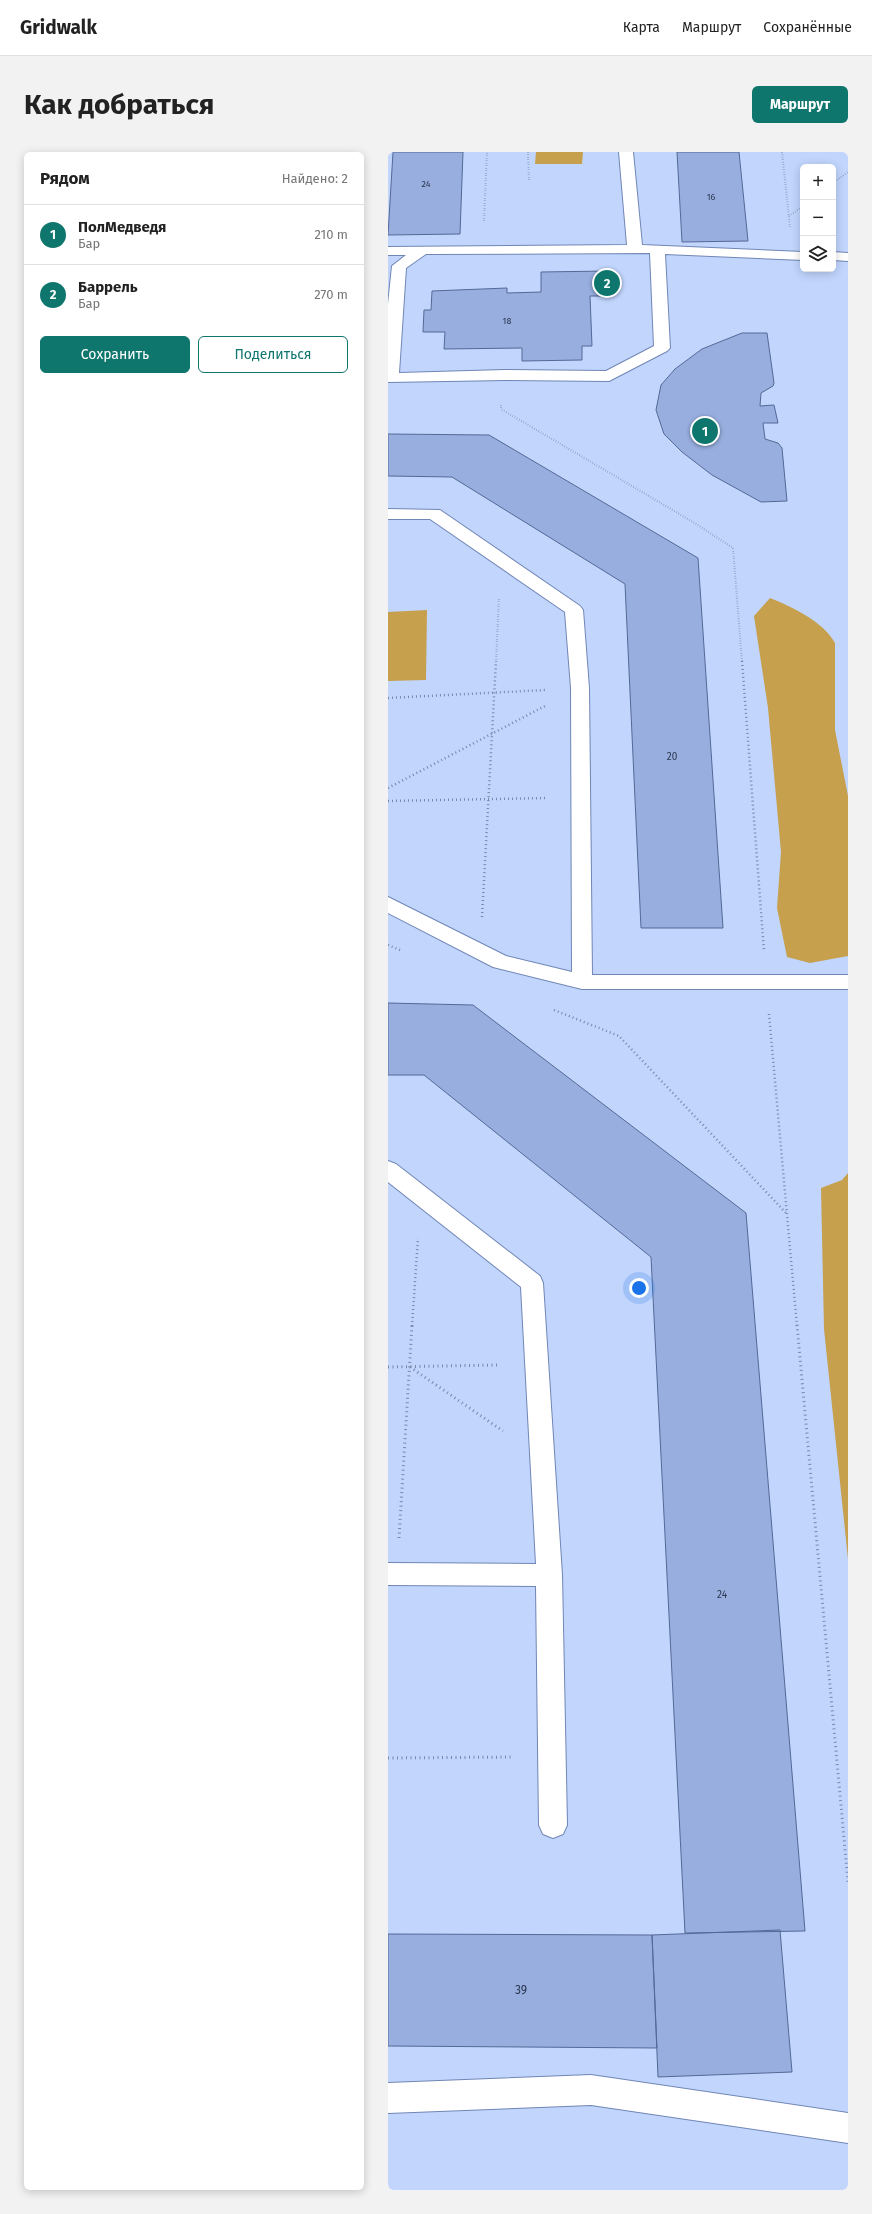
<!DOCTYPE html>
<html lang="ru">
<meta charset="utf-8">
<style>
:root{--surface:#fff;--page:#f2f2f2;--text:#222;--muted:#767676;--line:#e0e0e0;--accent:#0f766e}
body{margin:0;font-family:"Fira Sans",sans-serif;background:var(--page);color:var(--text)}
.controls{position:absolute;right:12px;top:12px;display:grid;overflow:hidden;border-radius:6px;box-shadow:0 2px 10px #0003}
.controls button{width:36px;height:36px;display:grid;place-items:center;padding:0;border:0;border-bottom:1px solid var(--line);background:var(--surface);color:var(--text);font:20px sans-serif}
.you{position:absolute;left:251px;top:1136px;width:14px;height:14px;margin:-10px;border:3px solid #fff;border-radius:50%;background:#1a73e8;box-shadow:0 0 0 6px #1a73e833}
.badge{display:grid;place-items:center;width:26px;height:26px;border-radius:50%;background:var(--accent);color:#fff;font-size:13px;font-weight:700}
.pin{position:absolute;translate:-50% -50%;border:2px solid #fff;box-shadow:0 1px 4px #0006}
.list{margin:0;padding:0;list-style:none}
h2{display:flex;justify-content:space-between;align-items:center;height:52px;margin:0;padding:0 16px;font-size:17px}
h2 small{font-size:13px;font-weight:400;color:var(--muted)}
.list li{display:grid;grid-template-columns:26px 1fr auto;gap:12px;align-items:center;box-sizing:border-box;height:60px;padding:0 16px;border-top:1px solid var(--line)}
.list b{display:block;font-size:15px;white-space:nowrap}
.list p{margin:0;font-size:13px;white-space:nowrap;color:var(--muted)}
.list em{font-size:13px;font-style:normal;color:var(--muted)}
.actions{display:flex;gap:8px;padding:12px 16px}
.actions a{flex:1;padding:9px 0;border:1px solid var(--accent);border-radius:6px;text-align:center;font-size:14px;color:var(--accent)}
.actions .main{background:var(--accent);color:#fff}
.icon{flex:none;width:22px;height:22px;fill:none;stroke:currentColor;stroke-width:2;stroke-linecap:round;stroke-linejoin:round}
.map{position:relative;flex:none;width:460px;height:2038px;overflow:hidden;border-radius:6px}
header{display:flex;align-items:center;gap:24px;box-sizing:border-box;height:56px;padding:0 20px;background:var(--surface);border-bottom:1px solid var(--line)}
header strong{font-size:19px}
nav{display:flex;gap:22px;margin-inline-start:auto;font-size:14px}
.intro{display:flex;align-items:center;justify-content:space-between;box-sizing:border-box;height:96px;padding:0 24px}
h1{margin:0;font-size:28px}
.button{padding:10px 18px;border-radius:6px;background:var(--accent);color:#fff;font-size:14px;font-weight:700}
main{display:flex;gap:24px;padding:0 24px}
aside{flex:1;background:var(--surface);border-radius:6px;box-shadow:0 2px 10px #0003}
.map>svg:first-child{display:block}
.green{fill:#c6a04d}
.building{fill:#97aedf;stroke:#546996}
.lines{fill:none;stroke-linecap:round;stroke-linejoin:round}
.minor-casing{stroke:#7086b5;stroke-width:2}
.path-far2{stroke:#7988a7;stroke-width:2;stroke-dasharray:0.5 2;stroke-linecap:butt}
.path-far1{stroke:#7988a7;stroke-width:2.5;stroke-dasharray:1 3;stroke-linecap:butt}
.path{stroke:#7988a7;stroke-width:3;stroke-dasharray:1 3.5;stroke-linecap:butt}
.minor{fill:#fff;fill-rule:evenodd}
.labels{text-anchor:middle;stroke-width:3;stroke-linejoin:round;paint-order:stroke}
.far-number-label{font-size:9px;fill:#2c3750}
.number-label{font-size:10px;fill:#2c3750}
.near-number-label{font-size:12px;fill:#2c3750}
</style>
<header>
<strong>Gridwalk</strong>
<nav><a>Карта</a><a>Маршрут</a><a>Сохранённые</a></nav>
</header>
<div class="intro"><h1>Как добраться</h1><a class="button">Маршрут</a></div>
<main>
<aside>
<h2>Рядом<small>Найдено: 2</small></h2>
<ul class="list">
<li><span class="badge">1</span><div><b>ПолМедведя</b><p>Бар</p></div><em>210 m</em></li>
<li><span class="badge">2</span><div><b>Баррель</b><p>Бар</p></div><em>270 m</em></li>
</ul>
<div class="actions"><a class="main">Сохранить</a><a>Поделиться</a></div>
</aside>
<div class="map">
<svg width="460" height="2038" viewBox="0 0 460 2038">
<rect width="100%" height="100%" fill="#c1d5fd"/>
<path class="green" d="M 148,0 L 195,0 L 194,12 L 147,12 Z
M 382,446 C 404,455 435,469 447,491 L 447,578 L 460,644 L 460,804 L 422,811 L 399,805 L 389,756 L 393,700 L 380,556 L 366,464 Z
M 39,458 L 38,528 L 0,529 L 0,460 Z
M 460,1021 L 460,1407 L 436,1177 L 433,1036 L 454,1028 Z"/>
<path class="building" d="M 5,0 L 75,0 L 72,82 L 0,83 Z
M 289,0 L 351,0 L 360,89 L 294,90 Z
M 219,119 L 220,144 L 202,144 L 204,194 L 194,194 L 194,208 L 134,209 L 134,196 L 56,197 L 57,180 L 35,180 L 36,158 L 43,158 L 44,139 L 119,136 L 119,141 L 153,140 L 153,120 Z
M 354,181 L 379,181 L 386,231 L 385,234 L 373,241 L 372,254 L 386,253 L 390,271 L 375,271 L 377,287 L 390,291 L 394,296 L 399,349 L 373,350 L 324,323 L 294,300 L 276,282 L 268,258 L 273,233 L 287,217 L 314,197 Z
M 0,282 L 101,283 L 310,406 L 335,776 L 253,776 L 237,432 L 64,325 L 0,324 Z
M 0,851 L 85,853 L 358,1061 L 417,1779 L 297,1781 L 263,1105 L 36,923 L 0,923 Z
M 392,1778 L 404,1920 L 270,1925 L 264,1783 Z
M 0,1782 L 264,1783 L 269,1896 L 0,1894 Z"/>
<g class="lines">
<g class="minor-casing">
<path id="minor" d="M 231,0 L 245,0 L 254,93 L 415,100 L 415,108 L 277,102 L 282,196 L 279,199 L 221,229 L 117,228 L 0,230 L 0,152 L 4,114 L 18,103 L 0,103 L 0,95 L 239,93 ZM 262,101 L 266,194 L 218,219 L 117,218 L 11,221 L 18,116 L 38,102 Z
M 445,100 L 460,101 L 460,109 L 445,108 Z
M 0,357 L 52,358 L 192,454 L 195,458 L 201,536 L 204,823 L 460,823 L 460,837 L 194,837 L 105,815 L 0,761 L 0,745 L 118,804 L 184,820 L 183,536 L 177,460 L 42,367 L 0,367 Z
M 0,1009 L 8,1012 L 152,1124 L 155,1131 L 174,1423 L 179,1673 L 175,1682 L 165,1686 L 155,1682 L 151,1673 L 148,1434 L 0,1433 L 0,1411 L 148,1412 L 133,1135 L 0,1030 Z
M 203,1923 L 460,1961 L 460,1991 L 203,1953 L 0,1961 L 0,1931 Z"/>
</g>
<path class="path-far2" d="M 140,0 L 141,30
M 394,0 L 402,75
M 445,31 L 460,20
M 401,64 L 415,54
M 96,69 L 99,0
M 113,253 L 113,257 L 305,370 L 345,396 L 354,510
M 108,510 L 111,445"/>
<path class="path-far1" d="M 354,509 L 376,799
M 0,546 L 157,538
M 0,636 L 157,554
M 0,649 L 159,646
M 94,765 L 108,509
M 0,793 L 12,798
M 166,858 L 231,884 L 399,1062
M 381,862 L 409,1174
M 24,1174 L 30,1086"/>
<path class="path" d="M 409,1173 L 460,1730
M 0,1215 L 111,1213
M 22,1215 L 115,1279
M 11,1386 L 24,1173
M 0,1606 L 126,1605"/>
<use href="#minor" class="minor"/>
</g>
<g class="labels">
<g class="far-number-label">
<text x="38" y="35">24</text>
<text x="323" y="48">16</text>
<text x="119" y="172">18</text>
</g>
<g class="number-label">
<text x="284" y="608">20</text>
<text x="334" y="1446">24</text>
</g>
<g class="near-number-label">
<text x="133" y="1842">39</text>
</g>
</g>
</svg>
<div class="controls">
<button>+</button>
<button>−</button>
<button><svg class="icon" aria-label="layers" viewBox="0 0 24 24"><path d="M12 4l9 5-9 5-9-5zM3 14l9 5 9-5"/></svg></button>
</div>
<div class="you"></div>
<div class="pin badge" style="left:317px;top:279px">1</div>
<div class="pin badge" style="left:219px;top:131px">2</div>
</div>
</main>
